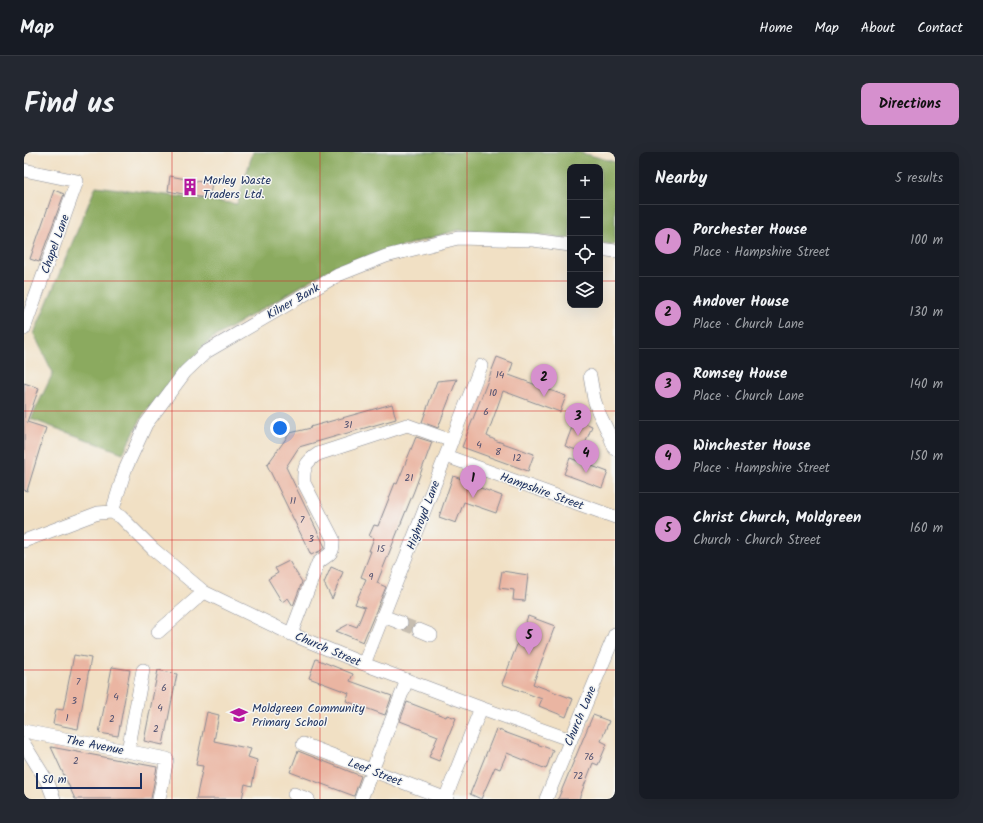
<!DOCTYPE html>
<meta charset="utf-8">
<style>
:root{--surface:#171b24;--page:#242831;--text:#f1f3f6;--muted:#9ea1a6;--line:#363941;--accent:#d690ce}
body{margin:0;font-family:Kalam,sans-serif;background:var(--page);color:var(--text)}
.controls{position:absolute;right:12px;top:12px;display:grid;overflow:hidden;border-radius:8px;box-shadow:0 4px 16px #0002}
.controls button{width:36px;height:36px;display:grid;place-items:center;padding:0;border:0;border-bottom:1px solid var(--line);background:var(--surface);color:var(--text);font:20px sans-serif}
.scale{position:absolute;left:12px;bottom:10px;width:106px;box-sizing:border-box;padding-left:4px;border:2px solid #1b2f5e;border-top:0;font-size:11px;line-height:14px;white-space:nowrap;color:#1b2f5e;-webkit-text-stroke:3px #f6f6f2;paint-order:stroke}
.you{position:absolute;left:256px;top:276px;width:14px;height:14px;margin:-10px;border:3px solid #fff;border-radius:50%;background:#1a73e8;box-shadow:0 0 0 6px #1a73e833}
.badge{display:grid;place-items:center;width:26px;height:26px;border-radius:50%;background:var(--accent);color:#111;font-size:13px;font-weight:700}
.pin{position:absolute;translate:-50% -33px;filter:drop-shadow(0 1px 2px #0008)}
.pin::after{content:'';position:absolute;top:21px;width:14px;height:12px;background:inherit;clip-path:polygon(0 0,100% 0,50% 100%)}
.list{margin:0;padding:0;list-style:none}
h2{display:flex;justify-content:space-between;align-items:center;height:52px;margin:0;padding:0 16px;font-size:17px}
h2 small{font-size:13px;font-weight:400;color:var(--muted)}
.list li{display:grid;grid-template-columns:26px 1fr auto;gap:12px;align-items:center;box-sizing:border-box;height:72px;padding:0 16px;border-top:1px solid var(--line)}
.list b{display:block;font-size:15px;white-space:nowrap}
.list p{margin:0;font-size:13px;white-space:nowrap;color:var(--muted)}
.list em{font-size:13px;font-style:normal;color:var(--muted)}
.icon{flex:none;width:22px;height:22px;fill:none;stroke:currentColor;stroke-width:2;stroke-linecap:round;stroke-linejoin:round}
.map{position:relative;flex:none;width:591px;height:647px;overflow:hidden;border-radius:8px}
header{display:flex;align-items:center;gap:24px;box-sizing:border-box;height:56px;padding:0 20px;background:var(--surface);border-bottom:1px solid var(--line)}
header strong{font-size:19px}
nav{display:flex;gap:22px;margin-inline-start:auto;font-size:14px}
.intro{display:flex;align-items:center;justify-content:space-between;box-sizing:border-box;height:96px;padding:0 24px}
h1{margin:0;font-size:28px}
.button{padding:10px 18px;border-radius:8px;background:var(--accent);color:#111;font-size:14px;font-weight:700}
main{display:flex;gap:24px;padding:0 24px}
aside{flex:1;background:var(--surface);border-radius:8px;box-shadow:0 4px 16px #0002}
.map>svg:first-child{display:block}
.forest{fill:#8baa5e;stroke:#536c5e}
.building{fill:#eab5a2}
.lines{fill:none;stroke-linecap:round;stroke-linejoin:round}
.minor-tunnel{stroke:#c6bdb0;stroke-width:13;stroke-dasharray:13 6;stroke-linecap:butt}
.minor-casing{stroke:#868891;stroke-width:14}
.minor{stroke:#fff;stroke-width:13}
.grid{fill:none;stroke:#d62828;stroke-width:1;stroke-opacity:0.55}
.labels{text-anchor:middle;stroke-width:3;stroke-linejoin:round;paint-order:stroke}
.number-label{font-size:10px;fill:#4f506f}
.poi-label{font-size:12px;fill:#1b2f5e;stroke:#f6f6f2;text-anchor:start}
.street-label{font-size:12px;fill:#1b2f5e;stroke:#f6f6f2}
</style>
<header>
<strong>Map</strong>
<nav><a>Home</a><a>Map</a><a>About</a><a>Contact</a></nav>
</header>
<div class="intro"><h1>Find us</h1><a class="button">Directions</a></div>
<main>
<div class="map">
<svg width="591" height="647" viewBox="0 0 591 647">
<rect width="100%" height="100%" fill="#f6f6f2"/>
<filter id="ink" filterUnits="userSpaceOnUse"><feTurbulence type="fractalNoise" baseFrequency=".025" numOctaves="2"/><feDisplacementMap in="SourceGraphic" scale="8" xChannelSelector="R" yChannelSelector="G"/><feConvolveMatrix kernelMatrix="1 2 1 2 8 2 1 2 1" color-interpolation-filters="sRGB"/></filter>
<filter id="wash" filterUnits="userSpaceOnUse"><feTurbulence type="fractalNoise" baseFrequency=".012" numOctaves="4" result="noise"/><feDisplacementMap in="SourceGraphic" scale="16" xChannelSelector="R" yChannelSelector="G"/><feGaussianBlur stdDeviation="0.9" result="paint"/><feColorMatrix in="noise" values="0 0 0 0 0 0 0 0 0 0 0 0 0 0 0 0 0 1.4 0 .05"/><feComposite in="paint" operator="in"/></filter>
<g filter="url(#wash)">
<rect width="100%" height="100%" fill="#f1e0c4"/>
<path class="forest" d="M 229,0 L 554,0 L 591,10 L 591,93 L 576,91 L 576,15 L 546,15 L 546,87 L 515,83 L 434,78 L 311,114 L 187,187 L 147,230 L 119,263 L 99,301 L 7,267 L 29,221 L 10,182 L 72,34 L 213,52 Z"/>
<g id="blocks">
<path class="building" d="M 146,24 L 188,32 L 185,47 L 144,39 Z
M 30,38 L 40,42 L 15,110 L 6,107 Z
M 473,205 L 489,211 L 485,223 L 542,244 L 536,260 L 479,239 L 463,284 L 473,289 L 510,302 L 504,319 L 438,295 Z
M 433,227 L 414,276 L 398,270 L 413,229 Z
M 0,231 L 15,236 L 3,270 L 22,276 L 3,339 L 0,338 Z
M 368,252 L 372,267 L 275,295 L 262,315 L 301,395 L 296,399 L 287,403 L 243,313 L 266,281 L 287,276 L 286,275 Z
M 551,267 L 568,274 L 558,300 L 541,294 Z
M 392,285 L 408,290 L 390,339 L 353,431 L 362,435 L 339,490 L 312,479 L 325,472 L 333,475 L 341,455 L 331,452 L 342,427 L 337,425 L 347,399 L 345,399 L 350,386 L 345,384 L 350,373 L 354,374 L 371,331 L 373,332 Z
M 546,306 L 584,320 L 578,336 L 540,322 Z
M 429,324 L 447,330 L 446,332 L 478,344 L 472,361 L 440,350 L 432,371 L 415,365 Z
M 265,409 L 278,430 L 269,454 L 264,446 L 258,450 L 244,427 L 254,421 L 251,416 Z
M 307,415 L 319,420 L 308,447 L 300,431 Z
M 478,419 L 504,423 L 501,449 L 489,448 L 490,438 L 475,436 Z
M 504,464 L 531,474 L 509,532 L 549,547 L 542,565 L 515,554 L 518,547 L 478,532 Z
M 50,503 L 67,506 L 54,577 L 29,572 L 32,557 L 39,558 Z
M 292,507 L 329,522 L 326,529 L 368,544 L 361,563 L 322,549 L 325,541 L 285,526 Z
M 88,515 L 106,518 L 94,584 L 75,581 Z
M 134,518 L 153,522 L 139,593 L 120,589 Z
M 383,550 L 422,565 L 423,563 L 432,566 L 415,609 L 405,605 L 414,584 L 376,569 Z
M 183,560 L 195,563 L 190,589 L 227,597 L 224,605 L 233,608 L 228,634 L 221,632 L 218,647 L 172,647 L 179,614 L 172,613 Z
M 569,563 L 585,569 L 577,589 L 583,592 L 574,613 L 569,611 L 555,647 L 534,647 Z
M 472,577 L 529,598 L 522,617 L 483,601 L 476,617 L 471,615 L 457,647 L 446,642 Z
M 27,595 L 133,615 L 127,647 L 51,647 Z
M 274,599 L 337,624 L 330,644 L 266,620 Z"/>
</g>
</g>
<g filter="url(#ink)">
<use href="#blocks" fill-opacity="0" stroke="#868891" stroke-width="1"/>
<g class="lines">
<path class="minor-tunnel" d="M 377,471 L 395,478"/>
<g class="minor-casing">
<path id="minor" d="M 0,18 L 53,29 L 0,177
M 576,97 L 591,99
M 566,224 L 570,247 L 574,259 L 585,282 L 591,297
M 422,304 L 591,365
M 88,360 L 101,318 L 122,272 L 161,220 L 182,200 L 314,123 L 362,104 L 434,86 L 509,88 L 546,93
M 88,360 L 97,365 L 129,397 L 180,440 L 267,482 L 340,512 L 457,556 L 547,588
M 0,389 L 74,361 L 88,360
M 359,464 L 377,471
M 395,478 L 407,483
M 134,480 L 180,440
M 267,482 L 294,411 C 304,401 310,405 309,387 L 280,331 C 279,317 281,310 294,302 L 383,273 L 428,289
M 340,512 L 457,214
M 0,579 L 143,607 L 135,647
M 0,592 L 24,631 L 30,647
M 279,592 L 423,647
M 104,599 L 119,518
M 270,642 L 284,647
M 337,647 L 383,528
M 421,647 L 457,556
M 522,647 L 591,482"/>
</g>
<use href="#minor" class="minor"/>
</g>
</g>
<path class="grid" d="M 148,0 L 148,647M 296,0 L 296,647M 443,0 L 443,647M 0,129 L 546,129M 576,129 L 591,129M 0,259 L 591,259M 0,388 L 591,388M 0,518 L 591,518"/>
<defs>
<g id="building-bare" transform="scale(1.38)"><path d="M-4-6H4V6H1V3H-1V6H-4ZM-2.5-4.3h1.7v1.8h-1.7ZM.8-4.3h1.7v1.8H.8ZM-2.5-1h1.7V.8h-1.7ZM.8-1h1.7V.8H.8Z" fill="#b5179e" stroke="#f6f6f2" stroke-width="2.5" paint-order="stroke"/></g>
<g id="school-bare" transform="scale(1.38)"><path d="M0-5L7-2L0 1L-7-2ZM-4 1L0 2.5L4 1V4Q0 6-4 4Z" fill="#b5179e" stroke="#f6f6f2" stroke-width="2.5" paint-order="stroke"/></g>
</defs>
<g fill-rule="evenodd">
<use href="#building-bare" x="166" y="35"/>
<use href="#school-bare" x="215" y="563"/>
</g>
<g class="labels">
<g class="number-label">
<text x="476" y="226">14</text>
<text x="469" y="244">10</text>
<text x="462" y="263">6</text>
<text x="324" y="276">31</text>
<text x="455" y="296">4</text>
<text x="474" y="303">8</text>
<text x="493" y="309">12</text>
<text x="385" y="329">21</text>
<text x="269" y="352">11</text>
<text x="278" y="371">7</text>
<text x="287" y="390">3</text>
<text x="357" y="400">15</text>
<text x="347" y="428">9</text>
<text x="54" y="533">7</text>
<text x="140" y="539">6</text>
<text x="92" y="548">4</text>
<text x="50" y="552">3</text>
<text x="136" y="559">4</text>
<text x="43" y="569">1</text>
<text x="88" y="570">2</text>
<text x="132" y="580">2</text>
<text x="565" y="608">76</text>
<text x="52" y="612">2</text>
<text x="554" y="627">72</text>
</g>
<g class="poi-label">
<text x="179" y="32">Morley Waste<tspan x="179" dy="14">Traders Ltd.</tspan></text>
<text x="228" y="560">Moldgreen Community<tspan x="228" dy="14">Primary School</tspan></text>
</g>
<g class="street-label">
<text transform="translate(31 92) rotate(-70)" y="4">Chapel Lane</text>
<text transform="translate(269 149) rotate(-30)" y="4">Kilner Bank</text>
<text transform="translate(518 339) rotate(20)" y="4">Hampshire Street</text>
<text transform="translate(399 363) rotate(-69)" y="4">Highroyd Lane</text>
<text transform="translate(304 497) rotate(23)" y="4">Church Street</text>
<text transform="translate(556 564) rotate(-67)" y="4">Church Lane</text>
<text transform="translate(71 593) rotate(11)" y="4">The Avenue</text>
<text transform="translate(351 620) rotate(21)" y="4">Leef Street</text>
</g>
</g>
</svg>
<div class="controls">
<button>+</button>
<button>−</button>
<button><svg class="icon" aria-label="locate" viewBox="0 0 24 24"><circle cx="12" cy="12" r="6"/><path d="M12 2v4M12 18v4M2 12h4M18 12h4"/></svg></button>
<button><svg class="icon" aria-label="layers" viewBox="0 0 24 24"><path d="M12 4l9 5-9 5-9-5zM3 14l9 5 9-5"/></svg></button>
</div>
<div class="scale">50 m</div>
<div class="you"></div>
<div class="pin badge" style="left:449px;top:346px">1</div>
<div class="pin badge" style="left:520px;top:245px">2</div>
<div class="pin badge" style="left:554px;top:284px">3</div>
<div class="pin badge" style="left:562px;top:321px">4</div>
<div class="pin badge" style="left:505px;top:503px">5</div>
</div>
<aside>
<h2>Nearby<small>5 results</small></h2>
<ul class="list">
<li><span class="badge">1</span><div><b>Porchester House</b><p>Place · Hampshire Street</p></div><em>100 m</em></li>
<li><span class="badge">2</span><div><b>Andover House</b><p>Place · Church Lane</p></div><em>130 m</em></li>
<li><span class="badge">3</span><div><b>Romsey House</b><p>Place · Church Lane</p></div><em>140 m</em></li>
<li><span class="badge">4</span><div><b>Winchester House</b><p>Place · Hampshire Street</p></div><em>150 m</em></li>
<li><span class="badge">5</span><div><b>Christ Church, Moldgreen</b><p>Church · Church Street</p></div><em>160 m</em></li>
</ul>
</aside>
</main>
